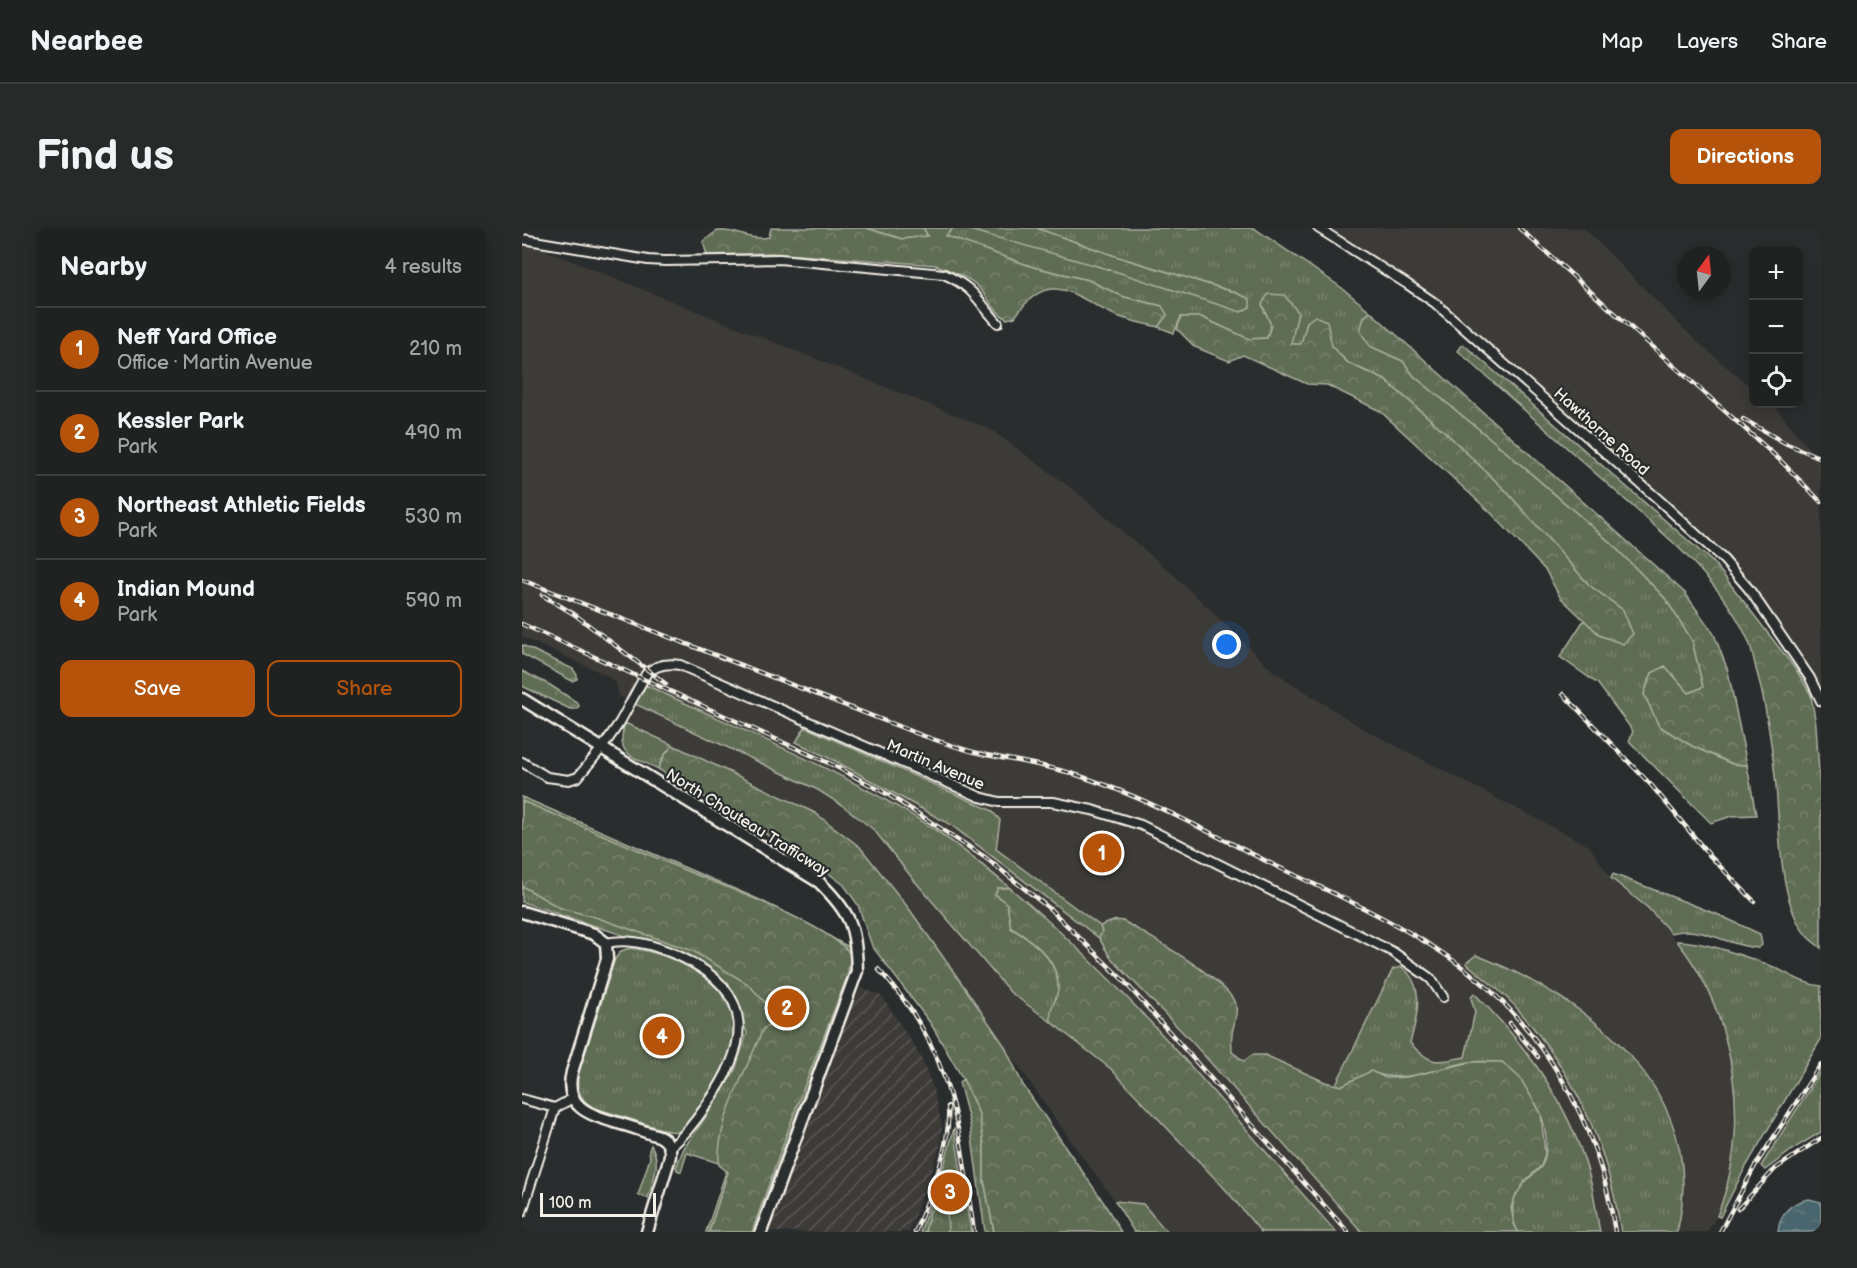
<!DOCTYPE html>
<meta charset="utf-8">
<style>
:root{--surface:#202222;--page:#282a2a;--text:#f1f3f6;--muted:#a2a4a5;--line:#3d3f40;--accent:#b45309}
body{margin:0;font-family:"Balsamiq Sans",sans-serif;background:var(--page);color:var(--text)}
.controls{position:absolute;right:18px;top:18px;display:grid;overflow:hidden;border-radius:12px;box-shadow:0 3px 15px #0003}
.controls button{width:54px;height:54px;display:grid;place-items:center;padding:0;border:0;border-bottom:2px solid var(--line);background:var(--surface);color:var(--text);font:30px sans-serif}
.compass{position:absolute;left:1155px;top:18px;width:54px;height:54px;border-radius:50%;background:var(--surface);box-shadow:0 3px 15px #0003;rotate:15deg}
.scale{position:absolute;left:18px;bottom:15px;width:116px;box-sizing:border-box;padding-left:6px;border:3px solid #f4f1e8;border-top:0;font-size:16px;line-height:21px;white-space:nowrap;color:#f4f1e8;-webkit-text-stroke:4px #2a2d2e;paint-order:stroke}
.you{position:absolute;left:705px;top:417px;width:21px;height:21px;margin:-15px;border:4px solid #fff;border-radius:50%;background:#1a73e8;box-shadow:0 0 0 9px #1a73e833}
.badge{display:grid;place-items:center;width:39px;height:39px;border-radius:50%;background:var(--accent);color:#fff;font-size:20px;font-weight:700}
.pin{position:absolute;translate:-50% -50%;border:3px solid #fff;box-shadow:0 2px 6px #0006}
.list{margin:0;padding:0;list-style:none}
h2{display:flex;justify-content:space-between;align-items:center;height:78px;margin:0;padding:0 24px;font-size:26px}
h2 small{font-size:20px;font-weight:400;color:var(--muted)}
.list li{display:grid;grid-template-columns:39px 1fr auto;gap:18px;align-items:center;box-sizing:border-box;height:84px;padding:0 24px;border-top:2px solid var(--line)}
.list b{display:block;font-size:22px;white-space:nowrap}
.list p{margin:0;font-size:20px;white-space:nowrap;color:var(--muted)}
.list em{font-size:20px;font-style:normal;color:var(--muted)}
.actions{display:flex;gap:12px;padding:18px 24px}
.actions a{flex:1;padding:14px 0;border:2px solid var(--accent);border-radius:12px;text-align:center;font-size:21px;color:var(--accent)}
.actions .main{background:var(--accent);color:#fff}
.icon{flex:none;width:33px;height:33px;fill:none;stroke:currentColor;stroke-width:2;stroke-linecap:round;stroke-linejoin:round}
.map{position:relative;flex:none;width:1299px;height:1004px;overflow:hidden;border-radius:12px}
header{display:flex;align-items:center;gap:36px;box-sizing:border-box;height:84px;padding:0 30px;background:var(--surface);border-bottom:2px solid var(--line)}
header strong{font-size:28px}
nav{display:flex;gap:33px;margin-inline-start:auto;font-size:21px}
.intro{display:flex;align-items:center;justify-content:space-between;box-sizing:border-box;height:144px;padding:0 36px}
h1{margin:0;font-size:42px}
.button{padding:15px 27px;border-radius:12px;background:var(--accent);color:#fff;font-size:21px;font-weight:700}
main{display:flex;gap:36px;padding:0 36px}
aside{flex:1;background:var(--surface);border-radius:12px;box-shadow:0 3px 15px #0003}
.map>svg:first-child{display:block}
.built{fill:#3d3a38}
.industrial{fill:url(#industrial-furrows)}
.grass{fill:url(#grass-tufts);stroke:#aaaf9e;stroke-width:1.5}
.forest{fill:url(#forest-crowns);stroke:#aaaf9e;stroke-width:1.5}
.water{fill:url(#water-ripples);stroke:#8e9e9f;stroke-width:1.5}
.lines{fill:none;stroke-linecap:round;stroke-linejoin:round}
.street-casing{stroke:#f4f1e8;stroke-width:12}
.secondary-casing{stroke:#f4f1e8;stroke-width:15}
.street{stroke:#2a2d2e;stroke-width:8}
.secondary{stroke:#2a2d2e;stroke-width:10}
.rail-casing{stroke:#f4f1e8;stroke-width:4.5}
.rail{stroke:#2a2d2e;stroke-width:2;stroke-dasharray:7;stroke-linecap:butt}
.labels{text-anchor:middle;stroke-width:4.5;stroke-linejoin:round;paint-order:stroke}
.street-label{font-size:16px;fill:#f4f1e8;stroke:#2a2d2e}
</style>
<header>
<strong>Nearbee</strong>
<nav><a>Map</a><a>Layers</a><a>Share</a></nav>
</header>
<div class="intro"><h1>Find us</h1><a class="button">Directions</a></div>
<main>
<aside>
<h2>Nearby<small>4 results</small></h2>
<ul class="list">
<li><span class="badge">1</span><div><b>Neff Yard Office</b><p>Office · Martin Avenue</p></div><em>210 m</em></li>
<li><span class="badge">2</span><div><b>Kessler Park</b><p>Park</p></div><em>490 m</em></li>
<li><span class="badge">3</span><div><b>Northeast Athletic Fields</b><p>Park</p></div><em>530 m</em></li>
<li><span class="badge">4</span><div><b>Indian Mound</b><p>Park</p></div><em>590 m</em></li>
</ul>
<div class="actions"><a class="main">Save</a><a>Share</a></div>
</aside>
<div class="map">
<svg width="1299" height="1004" viewBox="0 0 1299 1004">
<defs>
<pattern id="industrial-furrows" width="10" height="10" patternUnits="userSpaceOnUse" patternTransform="scale(1.5)"><rect width="10" height="10" fill="#3d3a38"/><path d="M-1 1l2-2M0 10L10 0M9 11l2-2" fill="none" stroke="#5a5755"/></pattern>
<pattern id="grass-tufts" width="24" height="20" patternUnits="userSpaceOnUse" patternTransform="scale(1.5)"><rect width="24" height="20" fill="#616d55"/><path d="M3 7l-1-3M5 7V3M7 7l1-3M15 17l-1-3M17 17v-4M19 17l1-3" fill="none" stroke="#78826d"/></pattern>
<pattern id="forest-crowns" width="20" height="18" patternUnits="userSpaceOnUse" patternTransform="scale(1.5)"><rect width="20" height="18" fill="#616d55"/><path d="M2 6a3 3 0 1 1 6 0M12 15a3 3 0 1 1 6 0" fill="none" stroke="#78826d"/></pattern>
<pattern id="water-ripples" width="26" height="14" patternUnits="userSpaceOnUse" patternTransform="scale(1.5)"><rect width="26" height="14" fill="#4a666e"/><path d="M2 4q2-2 4 0t4 0M15 11q2-2 4 0t4 0" fill="none" stroke="#657c83"/></pattern>
</defs>
<rect width="100%" height="100%" fill="#2a2d2e"/>
<filter id="ink" filterUnits="userSpaceOnUse"><feTurbulence type="fractalNoise" baseFrequency=".0167" numOctaves="2"/><feDisplacementMap in="SourceGraphic" scale="12" xChannelSelector="R" yChannelSelector="G"/><feConvolveMatrix kernelMatrix="1 2 1 2 8 2 1 2 1" color-interpolation-filters="sRGB"/></filter>
<g filter="url(#ink)">
<path class="built" d="M 808,0 L 1062,0 L 1175,114 L 1231,161 L 1232,176 L 1249,176 L 1253,179 L 1299,235 L 1299,458 L 1292,444 L 1232,359 L 1189,313 L 914,69 Z
M 0,13 L 468,201 L 552,262 L 652,347 L 751,443 L 840,500 L 1067,618 L 1089,650 L 1126,680 L 1165,726 L 1189,766 L 1200,797 L 1209,828 L 1211,857 L 1212,897 L 1210,934 L 1202,970 L 1195,988 L 1185,1004 L 814,1004 L 664,835 L 573,737 L 454,632 L 411,600 L 371,576 L 332,556 L 113,476 L 296,562 L 352,602 L 391,651 L 488,764 L 589,841 L 704,962 L 739,1004 L 645,1004 L 621,976 L 593,973 L 546,909 L 388,682 L 338,619 L 167,524 L 103,495 L 113,476 L 97,468 L 94,455 L 82,446 L 0,409 Z"/>
<path class="industrial" d="M 338,759 L 360,768 L 399,829 L 410,857 L 420,897 L 418,919 L 387,1004 L 245,1004 Z"/>
<path class="grass" d="M 344,0 L 401,0 L 407,8 L 380,11 Z
M 431,0 L 441,0 L 477,9 L 589,42 L 728,72 L 712,64 L 596,29 L 514,0 L 732,0 L 820,60 L 849,84 L 842,89 L 848,118 L 881,133 L 892,148 L 974,215 L 1089,315 L 1143,370 L 1170,412 L 1181,459 L 1168,465 L 1130,445 L 1122,466 L 1137,498 L 1170,518 L 1210,536 L 1225,537 L 1234,587 L 1210,588 L 1189,595 L 1107,513 L 1111,503 L 1076,456 L 1038,429 L 1062,392 L 1079,408 L 1101,382 L 1067,357 L 983,262 L 924,205 L 863,152 L 826,135 L 785,94 L 779,117 L 769,116 L 740,76 L 749,97 L 745,110 L 727,111 L 679,89 L 659,89 L 652,105 L 636,99 L 645,87 L 639,78 L 602,69 L 566,52 L 511,39 L 424,8 Z
M 124,457 C 219,502 320,542 409,599 C 437,617 463,639 488,660 L 476,660 L 485,676 L 489,700 C 512,713 538,733 536,762 C 534,776 527,777 529,794 L 488,764 L 391,651 L 352,602 L 321,578 L 296,562 L 113,476 Z
M 103,495 L 151,517 L 142,528 L 136,541 C 111,528 92,528 103,495 Z
M 283,499 L 469,582 L 478,592 L 474,621 L 578,698 L 580,704 L 577,710 L 429,597 L 317,535 L 274,514 Z
M 0,569 L 238,672 L 329,720 L 331,735 L 231,1004 L 184,1004 L 206,938 L 165,925 L 159,944 L 155,942 L 154,939 L 162,920 L 190,880 L 213,842 L 225,805 L 206,755 L 158,726 L 0,674 Z
M 1091,646 L 1197,687 L 1238,706 L 1240,717 L 1236,720 C 1207,719 1179,696 1149,705 L 1126,680 L 1089,650 Z
M 1155,713 C 1181,713 1222,728 1247,737 C 1265,744 1279,756 1299,758 L 1299,811 L 1222,942 L 1198,989 L 1195,988 C 1230,899 1214,787 1155,713 Z
M 108,720 C 154,726 223,757 210,814 C 203,847 179,874 161,901 L 156,904 L 146,903 L 70,879 C 58,871 54,861 56,847 L 93,731 L 99,723 Z
M 954,727 C 1069,772 1189,864 1155,1004 L 1099,1004 C 1085,915 1053,845 993,778 C 978,762 960,749 944,735 Z
M 880,739 C 904,758 895,790 888,815 C 910,838 913,834 943,829 L 953,784 L 949,770 L 952,765 C 1007,820 1052,882 1070,959 C 1073,974 1075,989 1078,1004 L 996,1004 C 986,984 990,965 1007,950 C 1011,946 1017,942 1020,937 C 1027,924 1024,900 1019,887 C 1015,875 989,846 980,834 C 969,834 957,833 947,834 C 913,840 882,857 849,844 L 819,858 L 814,856 L 871,741 Z
M 1299,843 L 1299,904 L 1274,919 L 1243,942 L 1239,938 Z
M 441,851 L 457,886 L 462,916 L 462,952 L 472,1004 L 463,1004 L 448,896 L 437,854 Z
M 432,900 L 449,1004 L 398,1004 L 423,934 Z
M 129,917 C 140,935 131,952 126,970 L 116,967 L 128,930 L 127,922 Z
M 593,973 L 621,976 L 645,1004 L 612,1004 Z"/>
<path class="forest" d="M 249,0 L 344,0 L 380,11 L 406,8 L 401,0 L 431,0 L 424,8 L 511,39 L 566,52 L 602,69 L 640,78 L 645,87 L 636,99 C 623,96 608,93 595,88 C 553,70 528,37 493,89 L 485,91 C 470,82 468,71 456,59 C 446,48 428,43 414,37 L 250,25 L 185,27 L 181,14 C 185,11 191,5 196,3 C 212,0 228,14 247,9 Z
M 441,0 L 514,0 L 596,29 L 712,64 L 728,71 L 728,79 L 719,84 L 589,42 Z
M 746,66 L 762,67 L 776,84 L 769,116 L 779,116 L 785,94 L 793,88 L 805,93 L 810,119 L 826,135 L 863,152 L 924,205 L 983,262 L 1067,357 L 1101,382 L 1111,406 L 1101,416 L 1079,408 L 1062,392 L 1038,369 L 1024,343 L 970,286 L 858,183 L 805,157 L 785,156 L 721,127 L 707,133 L 673,119 L 655,101 L 659,89 L 679,89 L 727,111 L 745,110 L 749,97 L 740,76 Z
M 849,84 L 1163,365 L 1192,406 L 1206,443 L 1225,537 L 1211,536 L 1170,518 L 1137,498 L 1122,466 L 1130,445 L 1143,438 L 1167,465 L 1181,459 L 1170,412 L 1143,370 L 1089,315 L 974,215 L 892,148 L 881,133 L 848,118 L 838,103 L 842,89 Z
M 941,116 L 1193,336 L 1275,443 L 1289,467 L 1294,497 L 1299,577 L 1299,720 C 1295,716 1289,713 1285,708 C 1256,675 1258,600 1254,558 C 1250,518 1245,479 1234,441 C 1232,432 1230,422 1227,414 C 1210,375 1183,346 1153,316 L 936,123 Z
M 0,417 L 51,441 L 55,447 L 55,451 L 50,453 L 0,426 Z
M 0,443 L 28,457 L 56,475 L 57,478 L 54,481 L 48,481 L 0,458 Z
M 151,517 L 293,585 L 338,619 L 388,682 L 445,763 L 482,817 L 501,857 L 582,975 L 599,1004 L 472,1004 L 462,952 L 462,916 L 457,886 L 441,851 L 409,796 L 350,718 L 336,677 L 322,657 L 298,639 L 136,541 L 142,528 Z
M 0,573 C 53,595 107,618 160,641 C 196,656 311,698 329,727 L 325,749 L 275,877 L 230,1004 L 187,1004 L 206,944 L 197,937 C 194,892 225,842 241,801 C 249,796 256,795 262,788 L 260,784 L 249,781 L 226,756 L 171,723 L 73,689 L 38,680 L 0,658 Z
M 476,660 L 488,660 C 610,761 710,887 814,1004 L 739,1004 L 704,962 L 589,841 L 529,794 C 527,777 534,776 536,762 C 538,733 512,713 489,700 L 485,676 L 473,666 Z
M 594,692 L 601,693 C 625,707 709,753 714,778 C 716,787 711,797 710,806 C 709,812 710,818 710,824 L 722,833 L 730,827 L 743,827 L 803,854 L 819,858 L 849,843 L 864,850 L 885,849 L 950,834 L 980,834 L 998,850 L 1019,885 L 1023,926 L 1019,938 L 1004,952 L 994,967 L 989,979 L 992,996 L 996,1004 L 840,1004 L 670,814 L 588,729 L 577,710 L 580,704 L 578,698 Z
M 415,976 L 421,976 L 425,981 L 426,1004 L 403,1004 L 408,983 Z"/>
<path class="water" d="M 1287,971 L 1299,974 L 1299,1004 L 1256,1004 C 1258,985 1268,975 1287,971 Z"/>
<g class="lines">
<g class="street-casing">
<path id="street" d="M 796,0 L 885,56 L 913,75 L 1137,272 L 1202,332 L 1227,361 L 1288,450 L 1299,473
M 0,11 L 126,32 L 143,33 L 257,31 L 422,46 C 454,61 454,71 476,95
M 0,534 L 25,549 L 47,552 L 56,549 L 80,520 L 98,494 L 124,446 C 133,437 146,435 158,437 L 458,569 L 477,574 L 531,574 L 570,582 L 619,597 L 871,724 L 909,751 L 921,769
M 84,715 C 109,709 136,718 159,729 C 236,765 227,818 184,878 C 173,894 162,908 148,920
M 0,871 L 33,880 L 51,870
M 0,984 L 33,880"/>
</g>
<g class="secondary-casing">
<path id="secondary" d="M 0,471 L 297,654 C 329,685 334,700 335,743 L 239,1004
M 0,684 L 72,706 L 84,715 L 85,731 L 50,844 C 41,880 69,887 96,895 C 110,899 123,904 137,908 C 147,913 150,921 147,932 L 125,1004"/>
</g>
<use href="#street" class="street"/>
<use href="#secondary" class="secondary"/>
<g class="rail-casing">
<path id="rail" d="M 997,0 L 1258,232 L 1299,274
M 1221,191 L 1265,216 L 1299,230
M 0,352 L 399,507 C 419,514 439,521 460,526 C 492,533 526,537 558,548 C 625,570 688,605 752,637 C 810,665 872,692 925,728 C 1019,792 1077,893 1093,1004
M 20,367 L 52,386 L 144,456
M 0,396 L 311,537 L 367,567 L 464,630 L 528,681 L 600,751 L 826,1004
M 1041,466 L 1130,558 L 1188,628 L 1232,673
M 356,741 C 432,821 437,901 452,1004
M 988,795 L 1016,829
M 1216,981 L 1253,941 L 1299,910
M 393,1004 C 409,963 429,922 426,878
M 1198,1004 L 1233,938 L 1299,836"/>
</g>
<use href="#rail" class="rail"/>
</g>
</g>
<g class="labels">
<g class="street-label">
<text transform="translate(1080 203) rotate(42)" y="6">Hawthorne Road</text>
<text transform="translate(414 536) rotate(23)" y="6">Martin Avenue</text>
<text transform="translate(226 594) rotate(32)" y="6">North Chouteau Trafficway</text>
</g>
</g>
</svg>
<div class="controls">
<button>+</button>
<button>−</button>
<button><svg class="icon" aria-label="locate" viewBox="0 0 24 24"><circle cx="12" cy="12" r="6"/><path d="M12 2v4M12 18v4M2 12h4M18 12h4"/></svg></button>
</div>
<svg class="compass" viewBox="-18 -18 36 36"><path d="M0-13l5 13h-10z" fill="#e53935"/><path d="M0 13l5-13h-10z" fill="#a2a4a5"/></svg>
<div class="scale">100 m</div>
<div class="you"></div>
<div class="pin badge" style="left:580px;top:625px">1</div>
<div class="pin badge" style="left:265px;top:780px">2</div>
<div class="pin badge" style="left:428px;top:964px">3</div>
<div class="pin badge" style="left:140px;top:808px">4</div>
</div>
</main>
